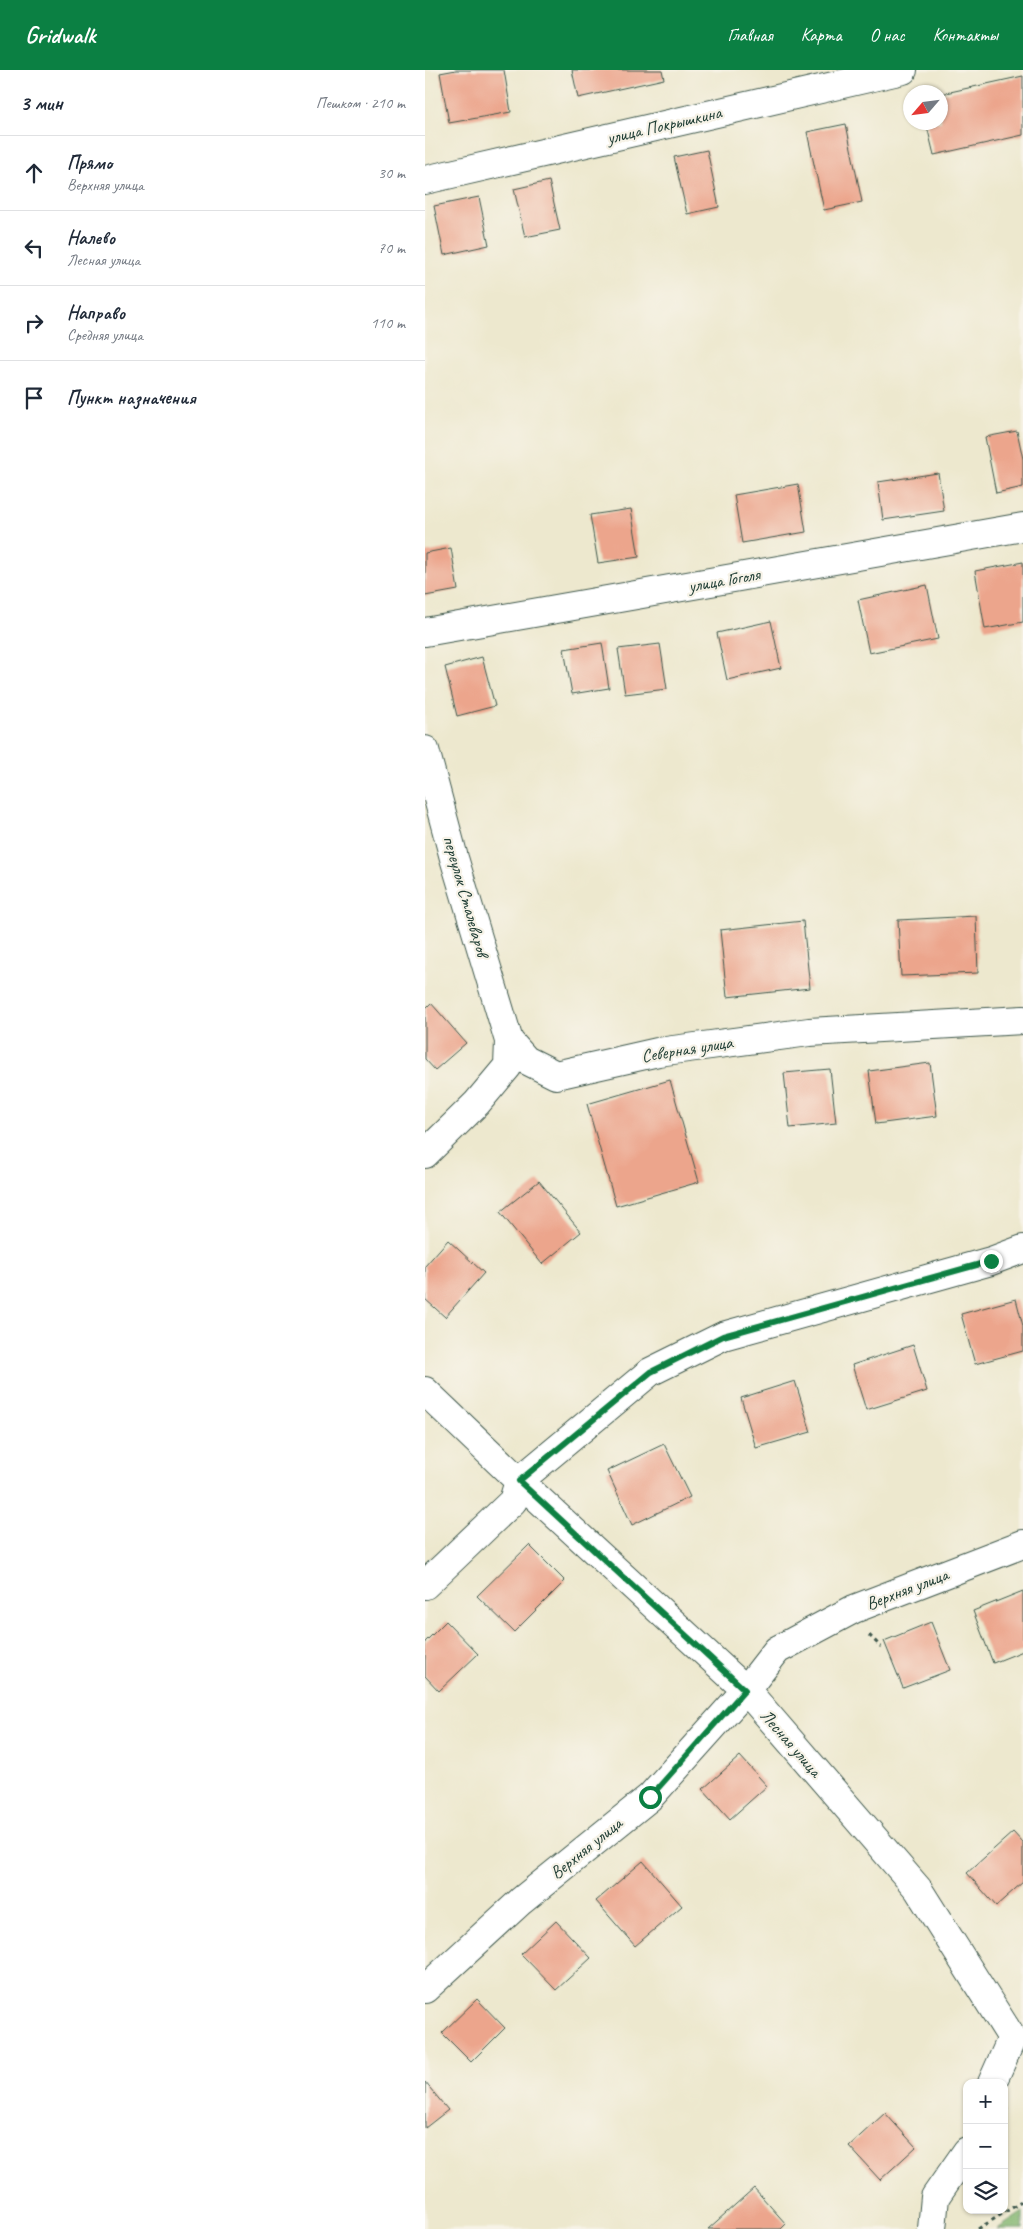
<!DOCTYPE html>
<html lang="ru">
<meta charset="utf-8">
<style>
:root{--surface:#fff;--page:#f6f6f7;--text:#1f2937;--muted:#747a83;--line:#e0e1e3;--accent:#0b8043}
body{margin:0;font-family:Caveat,sans-serif;background:var(--page);color:var(--text)}
.controls{position:absolute;right:15px;bottom:15px;display:grid;overflow:hidden;border-radius:10px;box-shadow:0 1px 4px #0004}
.controls button{width:45px;height:45px;display:grid;place-items:center;padding:0;border:0;border-bottom:1px solid var(--line);background:var(--surface);color:var(--text);font:25px sans-serif}
.compass{position:absolute;left:478px;top:15px;width:45px;height:45px;border-radius:50%;background:var(--surface);box-shadow:0 1px 4px #0004;rotate:242deg}
.stop{position:absolute;width:15px;height:15px;margin:-11px;border:4px solid #0b8043;border-radius:50%;background:#fff}
.stop.end{background:#0b8043;border-color:#fff;box-shadow:0 1px 5px #0008}
.list{margin:0;padding:0;list-style:none}
h2{display:flex;justify-content:space-between;align-items:center;height:65px;margin:0;padding:0 20px;font-size:21px}
h2 small{font-size:16px;font-weight:400;color:var(--muted)}
.list li{display:grid;grid-template-columns:32px 1fr auto;gap:15px;align-items:center;box-sizing:border-box;height:75px;padding:0 20px;border-top:1px solid var(--line)}
.list b{display:block;font-size:19px;white-space:nowrap}
.list p{margin:0;font-size:16px;white-space:nowrap;color:var(--muted)}
.list em{font-size:16px;font-style:normal;color:var(--muted)}
.icon{flex:none;width:28px;height:28px;fill:none;stroke:currentColor;stroke-width:2;stroke-linecap:round;stroke-linejoin:round}
.map{position:relative;flex:none;width:598px;height:2159px;overflow:hidden}
header{display:flex;align-items:center;gap:30px;box-sizing:border-box;height:70px;padding:0 25px;background:var(--accent);color:#fff}
header strong{font-size:24px}
nav{display:flex;gap:28px;margin-inline-start:auto;font-size:18px}
main{display:flex}
aside{flex:1;background:var(--surface)}
.map>svg:first-child{display:block}
.forest{fill:#83b670;stroke:#517a52}
.building{fill:#eca58c}
.lines{fill:none;stroke-linecap:round;stroke-linejoin:round}
.minor-casing{stroke:#3e574b;stroke-width:30}
.path{stroke:#3e574b;stroke-width:3;stroke-dasharray:4 4;stroke-linecap:butt}
.minor{stroke:#fff;stroke-width:28}
.route{stroke:#0b8043;stroke-width:6}
.labels{text-anchor:middle;stroke-width:4.5;stroke-linejoin:round;paint-order:stroke}
.street-label{font-size:18px;fill:#1f3d34;stroke:#f7f3e8}
</style>
<header>
<strong>Gridwalk</strong>
<nav><a>Главная</a><a>Карта</a><a>О нас</a><a>Контакты</a></nav>
</header>
<main>
<aside>
<h2>3 мин<small>Пешком · 210 m</small></h2>
<ul class="list">
<li><svg class="icon" aria-label="ahead" viewBox="0 0 24 24"><path d="M12 20V5M6 11l6-6 6 6"/></svg><div><b>Прямо</b><p>Верхняя улица</p></div><em>30 m</em></li>
<li><svg class="icon" aria-label="left" viewBox="0 0 24 24"><path d="M17 20v-9H6M10 6l-5 5 5 5"/></svg><div><b>Налево</b><p>Лесная улица</p></div><em>70 m</em></li>
<li><svg class="icon" aria-label="right" viewBox="0 0 24 24"><path d="M7 20v-9h11M14 6l5 5-5 5"/></svg><div><b>Направо</b><p>Средняя улица</p></div><em>110 m</em></li>
<li><svg class="icon" aria-label="arrive" viewBox="0 0 24 24"><path d="M6 21V4h12l-3 4 3 4H6"/></svg><div><b>Пункт назначения</b></div></li>
</ul>
</aside>
<div class="map">
<svg width="598" height="2159" viewBox="0 0 598 2159">
<rect width="100%" height="100%" fill="#f7f3e8"/>
<filter id="ink" filterUnits="userSpaceOnUse"><feTurbulence type="fractalNoise" baseFrequency=".02" numOctaves="2"/><feDisplacementMap in="SourceGraphic" scale="10" xChannelSelector="R" yChannelSelector="G"/><feConvolveMatrix kernelMatrix="1 2 1 2 8 2 1 2 1" color-interpolation-filters="sRGB"/></filter>
<filter id="wash" filterUnits="userSpaceOnUse"><feTurbulence type="fractalNoise" baseFrequency=".0096" numOctaves="4" result="noise"/><feDisplacementMap in="SourceGraphic" scale="20" xChannelSelector="R" yChannelSelector="G"/><feGaussianBlur stdDeviation="1.12" result="paint"/><feColorMatrix in="noise" values="0 0 0 0 0 0 0 0 0 0 0 0 0 0 0 0 0 1.4 0 .05"/><feComposite in="paint" operator="in"/></filter>
<g filter="url(#wash)">
<rect width="100%" height="100%" fill="#ede8ce"/>
<path class="forest" d="M 598,2142 L 598,2159 L 572,2159 L 574,2158 Z"/>
<g id="blocks">
<path class="building" d="M 31,0 L 79,0 L 86,42 L 24,53 L 15,3 Z
M 147,0 L 237,0 L 239,9 L 153,28 Z
M 598,6 L 598,65 L 509,85 L 501,52 L 516,52 L 516,24 Z
M 421,54 L 437,132 L 399,140 L 382,62 Z
M 282,80 L 294,137 L 262,144 L 249,87 Z
M 124,111 L 135,160 L 100,167 L 89,119 Z
M 54,127 L 64,175 L 19,185 L 9,136 Z
M 592,361 L 598,389 L 598,417 L 571,423 L 560,367 Z
M 513,403 L 519,441 L 458,450 L 453,412 Z
M 373,414 L 381,462 L 317,473 L 309,425 Z
M 206,439 L 214,487 L 173,493 L 165,445 Z
M 26,478 L 33,520 L 0,526 L 0,483 Z
M 598,492 L 598,552 L 560,559 L 550,501 Z
M 502,515 L 513,569 L 444,583 L 433,530 Z
M 346,551 L 356,598 L 302,610 L 292,563 Z
M 177,573 L 184,618 L 147,624 L 139,579 Z
M 235,574 L 242,619 L 200,624 L 193,579 Z
M 57,587 L 70,636 L 32,646 L 20,597 Z
M 551,846 L 553,903 L 476,906 L 473,850 Z
M 378,851 L 385,918 L 302,927 L 295,860 Z
M 6,933 L 41,973 L 10,1000 L 0,989 L 0,939 Z
M 505,993 L 512,1046 L 451,1054 L 444,1001 Z
M 405,999 L 411,1053 L 365,1058 L 359,1003 Z
M 245,1010 L 274,1112 L 191,1136 L 162,1034 Z
M 114,1111 L 156,1162 L 117,1194 L 75,1142 Z
M 23,1170 L 59,1203 L 20,1247 L 0,1229 L 0,1196 Z
M 591,1229 L 598,1256 L 598,1281 L 550,1294 L 536,1244 Z
M 488,1275 L 502,1321 L 441,1340 L 427,1295 Z
M 370,1311 L 386,1362 L 331,1378 L 316,1328 Z
M 239,1374 L 265,1427 L 207,1455 L 182,1401 Z
M 104,1475 L 140,1511 L 89,1562 L 52,1526 Z
M 598,1521 L 598,1581 L 568,1593 L 548,1541 Z
M 21,1551 L 53,1584 L 14,1621 L 0,1606 L 0,1572 Z
M 506,1552 L 525,1600 L 478,1618 L 459,1571 Z
M 315,1686 L 342,1716 L 305,1749 L 278,1719 Z
M 588,1762 L 598,1773 L 598,1812 L 571,1836 L 542,1803 Z
M 218,1791 L 257,1836 L 210,1876 L 171,1831 Z
M 131,1851 L 166,1888 L 131,1920 L 96,1884 Z
M 52,1929 L 80,1958 L 46,1992 L 17,1963 Z
M 0,2012 L 23,2040 L 0,2058 Z
M 460,2043 L 491,2077 L 455,2110 L 424,2076 Z
M 329,2118 L 361,2154 L 356,2159 L 283,2159 Z"/>
</g>
</g>
<g filter="url(#ink)">
<use href="#blocks" fill-opacity="0" stroke="#3e574b" stroke-width="1"/>
<g class="lines">
<g class="minor-casing">
<path id="minor" d="M 0,110 L 478,0
M 0,562 L 598,457
M 0,680 L 29,788 L 84,971
M 0,1084 L 52,1033 L 83,996 L 84,971 L 101,990 L 131,1005 L 233,982 L 384,962 L 598,950
M 0,1321 L 94,1411 L 321,1620 L 493,1819 L 587,1968 L 567,2013
M 0,1515 L 88,1431 L 94,1411 L 225,1302 L 298,1266 L 566,1191 L 598,1179
M 0,1919 L 96,1831 L 225,1727 L 321,1620 L 352,1580 L 429,1539 L 598,1474
M 507,2159 L 510,2127 L 542,2081"/>
</g>
<path class="path" d="M 444,1565 L 456,1577
M 579,2050 L 582,2038
M 553,2159 L 598,2131"/>
<use href="#minor" class="minor"/>
</g>
</g>
<g class="lines" filter="url(#ink)">
<path class="route" d="M 225,1727 L 320,1620 L 94,1411 L 226,1302 L 298,1266 L 566,1191"/>
</g>
<g class="labels">
<g class="street-label">
<text transform="translate(239 55) rotate(-13)" y="6">улица Покрышкина</text>
<text transform="translate(299 510) rotate(-10)" y="6">улица Гоголя</text>
<text transform="translate(41 826) rotate(74)" y="6">переулок Сталеваров</text>
<text transform="translate(262 979) rotate(-9)" y="6">Северная улица</text>
<text transform="translate(482 1519) rotate(-21)" y="6">Верхняя улица</text>
<text transform="translate(366 1673) rotate(49)" y="6">Лесная улица</text>
<text transform="translate(161 1778) rotate(-39)" y="6">Верхняя улица</text>
</g>
</g>
</svg>
<div class="controls">
<button>+</button>
<button>−</button>
<button><svg class="icon" aria-label="layers" viewBox="0 0 24 24"><path d="M12 4l9 5-9 5-9-5zM3 14l9 5 9-5"/></svg></button>
</div>
<svg class="compass" viewBox="-18 -18 36 36"><path d="M0-13l5 13h-10z" fill="#e53935"/><path d="M0 13l5-13h-10z" fill="#747a83"/></svg>
<div class="stop" style="left:225px;top:1727px"></div>
<div class="stop end" style="left:566px;top:1191px"></div>
</div>
</main>
